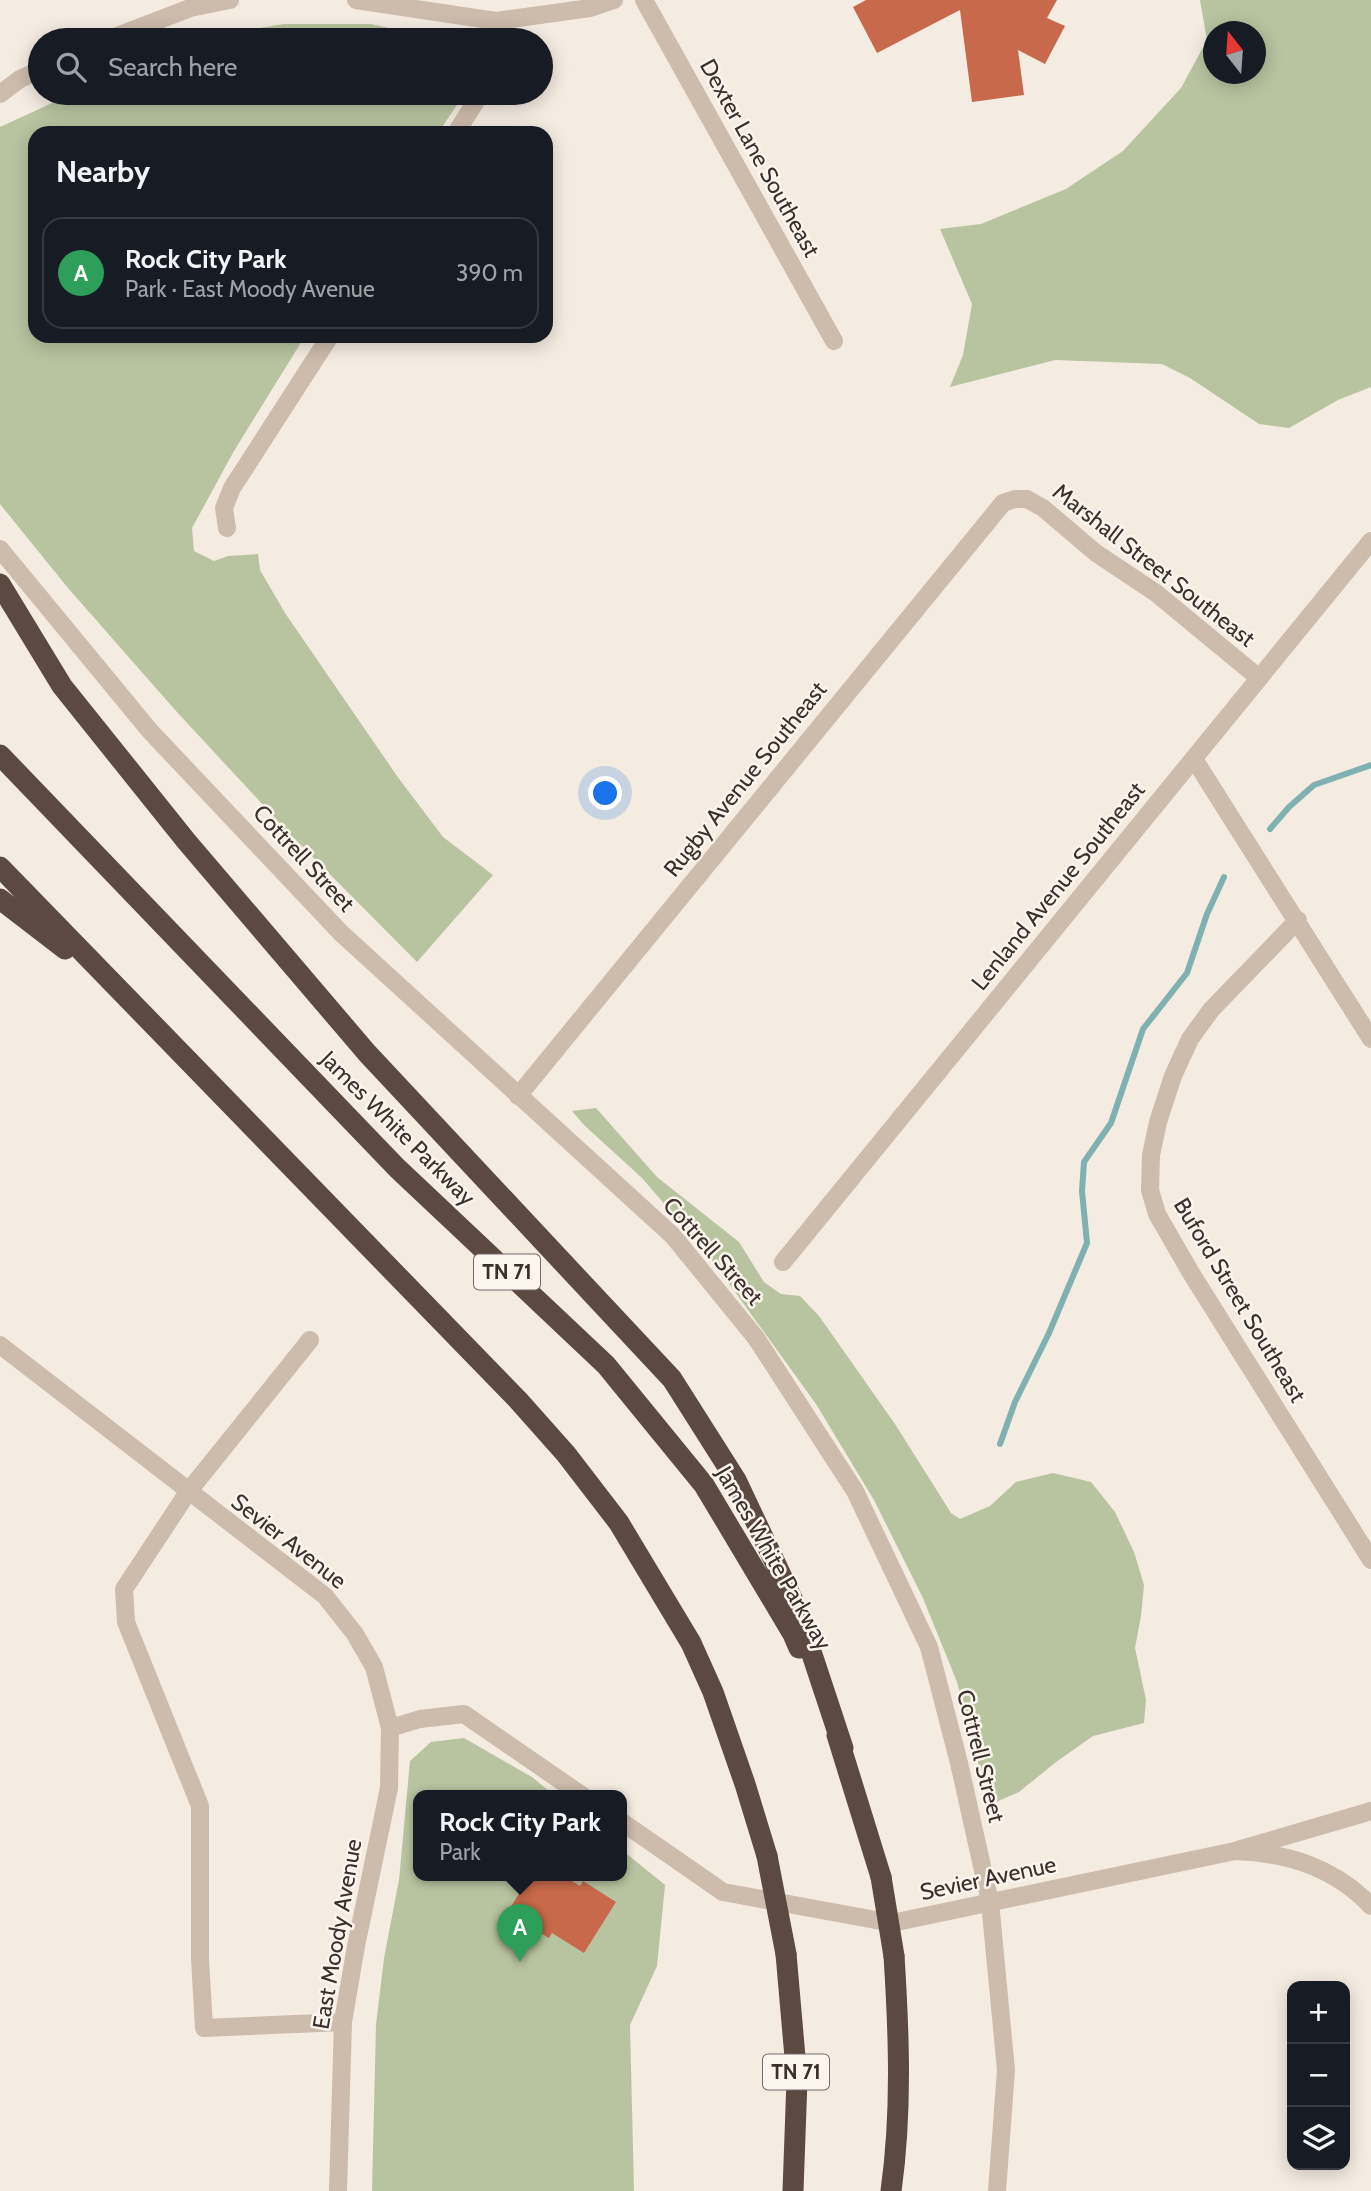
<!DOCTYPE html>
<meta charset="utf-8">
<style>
:root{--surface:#171b24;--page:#242831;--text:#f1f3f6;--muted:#9ea1a6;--line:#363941;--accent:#92aeb2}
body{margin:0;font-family:Cabin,sans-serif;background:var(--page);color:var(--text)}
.controls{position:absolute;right:21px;bottom:21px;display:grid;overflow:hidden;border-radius:14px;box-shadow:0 4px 18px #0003}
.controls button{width:63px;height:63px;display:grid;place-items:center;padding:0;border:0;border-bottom:2px solid var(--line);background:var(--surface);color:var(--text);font:35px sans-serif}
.compass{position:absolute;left:1203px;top:21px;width:63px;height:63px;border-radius:50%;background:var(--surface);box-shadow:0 4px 18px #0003;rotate:343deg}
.you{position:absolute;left:606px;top:794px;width:24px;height:24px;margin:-18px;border:5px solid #fff;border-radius:50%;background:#1a73e8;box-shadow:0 0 0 10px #1a73e833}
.badge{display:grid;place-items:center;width:46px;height:46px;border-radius:50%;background:var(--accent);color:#fff;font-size:23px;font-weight:700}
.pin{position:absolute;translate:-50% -58px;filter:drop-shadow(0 2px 4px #0008)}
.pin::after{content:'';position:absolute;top:37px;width:24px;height:21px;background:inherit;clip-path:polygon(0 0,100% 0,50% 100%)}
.popup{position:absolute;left:413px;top:1790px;width:214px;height:91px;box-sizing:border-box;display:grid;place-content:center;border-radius:14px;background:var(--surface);filter:drop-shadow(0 2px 5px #0005);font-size:23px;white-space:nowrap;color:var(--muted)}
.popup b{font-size:26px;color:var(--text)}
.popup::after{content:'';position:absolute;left:50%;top:100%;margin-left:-14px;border:14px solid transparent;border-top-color:var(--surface)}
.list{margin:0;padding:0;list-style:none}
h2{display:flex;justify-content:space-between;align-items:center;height:91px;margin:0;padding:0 28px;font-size:30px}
h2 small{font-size:23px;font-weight:400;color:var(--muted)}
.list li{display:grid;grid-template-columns:46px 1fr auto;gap:21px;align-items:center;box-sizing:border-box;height:112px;margin:0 14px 14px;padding:0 14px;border:2px solid var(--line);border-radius:21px}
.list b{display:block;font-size:26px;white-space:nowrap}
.list p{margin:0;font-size:23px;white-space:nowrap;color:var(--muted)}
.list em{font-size:23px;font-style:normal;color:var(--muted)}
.icon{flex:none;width:38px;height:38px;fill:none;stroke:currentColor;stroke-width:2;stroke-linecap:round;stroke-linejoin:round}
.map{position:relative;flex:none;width:1371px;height:2191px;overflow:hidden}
.search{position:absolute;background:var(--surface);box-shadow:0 4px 18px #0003;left:28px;top:28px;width:525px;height:77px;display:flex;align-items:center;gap:18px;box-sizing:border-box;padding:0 24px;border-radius:38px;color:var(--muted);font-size:26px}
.panel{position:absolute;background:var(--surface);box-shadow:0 4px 18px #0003;left:28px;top:126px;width:525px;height:217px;border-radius:21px}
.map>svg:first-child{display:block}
.green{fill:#b8c4a0;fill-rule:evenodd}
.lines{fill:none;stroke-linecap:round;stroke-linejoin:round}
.stream{stroke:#7fb0b2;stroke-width:6}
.building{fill:#c8694b}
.minor{stroke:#cdbbac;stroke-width:18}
.tertiary{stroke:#cdbbac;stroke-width:18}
.motorway{stroke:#5c4a42;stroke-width:21}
.motorway-bridge{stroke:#5c4a42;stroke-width:21}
.labels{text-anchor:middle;stroke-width:5;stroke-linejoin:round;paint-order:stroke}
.shield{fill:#fbf5ee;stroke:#756b66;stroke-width:2}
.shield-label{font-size:21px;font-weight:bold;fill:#3b302b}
.street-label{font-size:23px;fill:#3b302b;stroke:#fbf5ee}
</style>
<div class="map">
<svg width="1371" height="2191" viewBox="0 0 1371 2191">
<rect width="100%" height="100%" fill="#f4ebe1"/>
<path class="green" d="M 1200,0 L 1371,0 L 1371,387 L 1338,400 L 1289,428 L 1259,424 L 1190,378 L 1162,364 L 1055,360 L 950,387 L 963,355 L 972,304 L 940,229 L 981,224 L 1066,189 L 1123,151 L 1181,88 L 1207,40 ZM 1214,32 L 1256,32 L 1256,74 L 1214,74 Z
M 284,24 L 371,24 L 442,40 L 187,40 Z
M 74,93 L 465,93 L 438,133 L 35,133 L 35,336 L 305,336 L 234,451 L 192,528 L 194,551 L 214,561 L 228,556 L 258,554 L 260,570 L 285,613 L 397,776 L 443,837 L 493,875 L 417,962 L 289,833 L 176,711 L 68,588 L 0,504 L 0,127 Z
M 596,1108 L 657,1177 L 739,1242 L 764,1282 L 781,1294 L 800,1296 L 819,1316 L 895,1424 L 951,1513 L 960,1519 L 990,1506 L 1016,1482 L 1053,1473 L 1091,1482 L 1115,1512 L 1134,1552 L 1144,1585 L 1141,1616 L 1135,1648 L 1146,1700 L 1144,1723 L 1093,1736 L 1056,1762 L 1019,1792 L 989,1805 L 957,1682 L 923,1598 L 874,1500 L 816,1404 L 709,1256 L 642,1178 L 584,1125 L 572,1111 Z
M 464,1738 L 532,1777 L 555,1796 L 419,1796 L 419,1876 L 622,1876 L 622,1850 L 665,1885 L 657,1966 L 630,2025 L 634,2191 L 372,2191 L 376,2025 L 384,1958 L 399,1880 L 410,1761 L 431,1742 Z"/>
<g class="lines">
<path class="stream" d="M 1270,829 L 1289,807 L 1314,785 L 1371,765
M 1000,1444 L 1015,1402 L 1049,1333 L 1087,1243 L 1082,1191 L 1084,1162 L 1111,1123 L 1143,1029 L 1187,973 L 1207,914 L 1224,877"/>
</g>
<path class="building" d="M 866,0 L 1057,0 L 1047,18 L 1065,26 L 1045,64 L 1018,50 L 1024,95 L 972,102 L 960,10 L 877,53 L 853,7 Z
M 530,1876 L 564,1876 L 580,1886 L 583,1881 L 616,1902 L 584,1953 L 552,1933 L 549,1938 L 507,1913 Z"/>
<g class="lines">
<path class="minor" d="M 644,0 L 834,341
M 493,40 L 496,21
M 456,133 L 481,93
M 227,528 L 224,508 L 232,488 L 330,336
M 1194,759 L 1371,1039
M 1298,920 L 1211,1010 L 1190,1039 L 1173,1076 L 1158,1122 L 1151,1155 L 1150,1190 L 1157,1214 L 1191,1273 L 1371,1560
M 518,1096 L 1003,503 L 1015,499 L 1027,499 L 1043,508 L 1096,553 L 1156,593 L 1259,678
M 783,1262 L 1371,541
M 310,1340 L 188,1492 L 124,1589 L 126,1622 L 200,1806 L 200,1959 L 204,2028 L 343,2022
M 0,1345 L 325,1596 L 355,1634 L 374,1667 L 390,1728 L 389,1788 L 356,1946 L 343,2022 L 338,2191
M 1238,1850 L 1371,1811
M 990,1902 L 1006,2070 L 997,2191"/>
<path class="tertiary" d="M 356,0 L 496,21 L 590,8 L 614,0
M 107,40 L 190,8 L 230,0
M 0,94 L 20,79 L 40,70
M 0,549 L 150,731 L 341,933 L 673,1236 L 756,1338 L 855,1491 L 929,1647 L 959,1763 L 990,1902
M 390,1728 L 420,1719 L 464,1714 L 583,1796
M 622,1822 L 723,1892 L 892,1923 L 1235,1851 C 1287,1853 1334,1867 1371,1906"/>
<path class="motorway" d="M 0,584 L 62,686 L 187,842 L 367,1053 L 672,1379 L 736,1480 L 797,1609 L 843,1748
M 0,755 L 397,1168 L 606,1365 L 704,1485 L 793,1634 L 799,1648
M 0,867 L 518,1400 L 566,1454 L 619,1523 L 691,1643 L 713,1692 L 745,1784 L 767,1856
M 0,899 L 65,949
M 837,1735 L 881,1877
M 786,1954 L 797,2080 L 793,2191
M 891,2191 C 902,2113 899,2034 894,1956"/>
<path class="motorway-bridge" d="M 767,1856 L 786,1954
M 881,1877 L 894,1956"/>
</g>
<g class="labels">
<g class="shield">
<rect x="474" y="1254.5" width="66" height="35" rx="5"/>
<rect x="763" y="2054.5" width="66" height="35" rx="5"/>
</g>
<g class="shield-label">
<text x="507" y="1279">TN 71</text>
<text x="796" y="2079">TN 71</text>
</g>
<g class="street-label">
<text transform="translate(760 158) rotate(61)" y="8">Dexter Lane Southeast</text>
<text transform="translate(1154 565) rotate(38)" y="8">Marshall Street Southeast</text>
<text transform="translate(745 779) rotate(-51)" y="8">Rugby Avenue Southeast</text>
<text transform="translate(304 858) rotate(47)" y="8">Cottrell Street</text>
<text transform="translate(1058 886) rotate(-51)" y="8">Lenland Avenue Southeast</text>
<text transform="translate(398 1128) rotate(45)" y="8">James White Parkway</text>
<text transform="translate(713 1251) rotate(48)" y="8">Cottrell Street</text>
<text transform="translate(1240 1300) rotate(59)" y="8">Buford Street Southeast</text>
<text transform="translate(289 1541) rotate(38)" y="8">Sevier Avenue</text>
<text transform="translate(774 1558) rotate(60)" y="8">James White Parkway</text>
<text transform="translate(981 1756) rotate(76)" y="8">Cottrell Street</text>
<text transform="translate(988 1878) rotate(-12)" y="8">Sevier Avenue</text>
<text transform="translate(337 1934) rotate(-80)" y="8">East Moody Avenue</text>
</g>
</g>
</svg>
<div class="controls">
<button>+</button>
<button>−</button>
<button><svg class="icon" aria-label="layers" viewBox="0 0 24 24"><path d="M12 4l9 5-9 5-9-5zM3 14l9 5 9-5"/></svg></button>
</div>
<svg class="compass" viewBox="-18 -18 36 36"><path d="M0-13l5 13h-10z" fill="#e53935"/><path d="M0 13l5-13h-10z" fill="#9ea1a6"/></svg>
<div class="you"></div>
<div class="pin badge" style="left:520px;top:1962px;background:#2e9e5b">A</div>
<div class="popup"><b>Rock City Park</b>Park</div>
<div class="search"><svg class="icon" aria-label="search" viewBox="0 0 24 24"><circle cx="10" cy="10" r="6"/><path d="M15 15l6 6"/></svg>Search here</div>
<section class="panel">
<h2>Nearby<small></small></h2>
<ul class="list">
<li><span class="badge" style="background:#2e9e5b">A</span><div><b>Rock City Park</b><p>Park · East Moody Avenue</p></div><em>390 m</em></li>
</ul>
</section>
</div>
